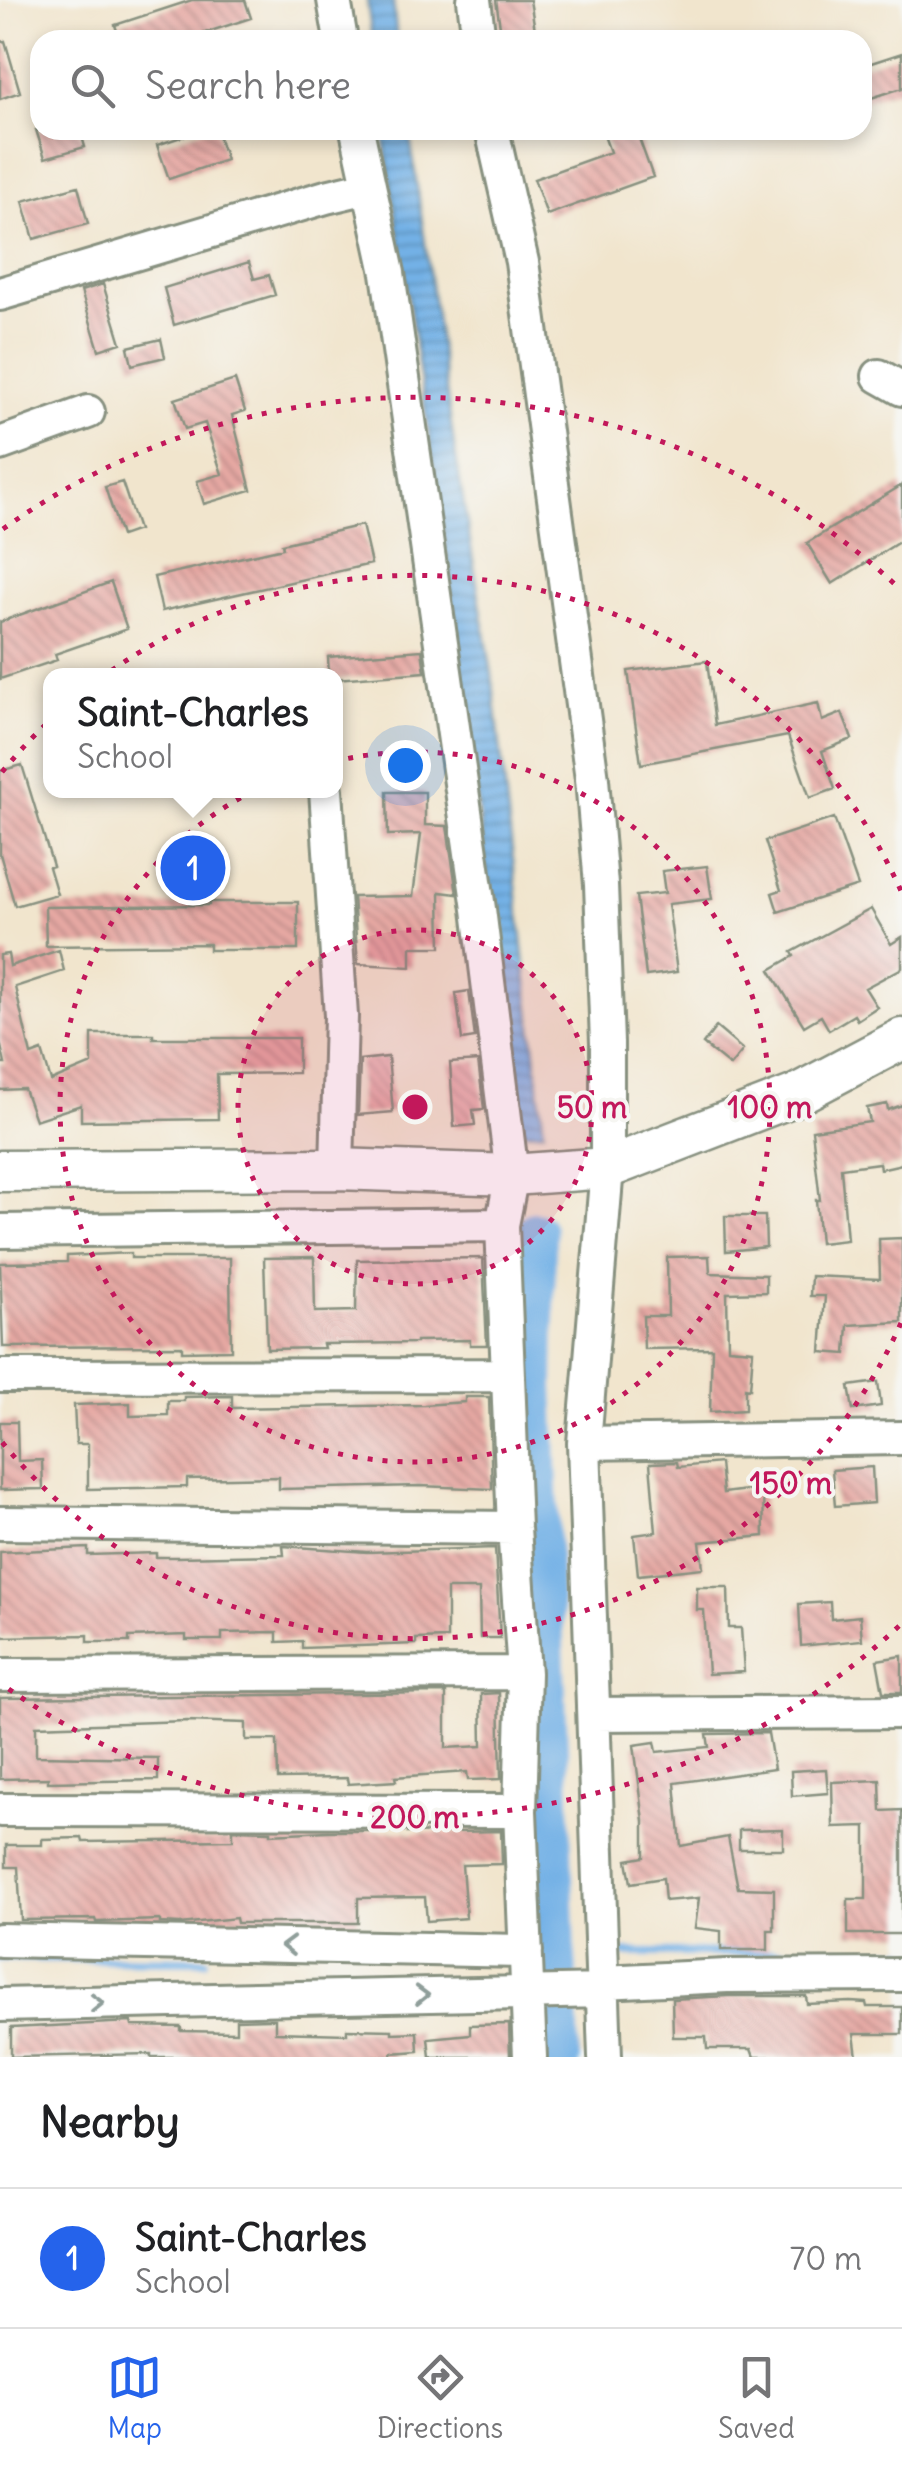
<!DOCTYPE html>
<style>
:root{--surface:#fff;--page:#f6f6f6;--text:#202124;--muted:#757577;--line:#e0e0e0;--accent:#2563eb}
body{margin:0;font-family:Delius,sans-serif;background:var(--page);color:var(--text)}
.you{position:absolute;left:405px;top:765px;width:35px;height:35px;margin:-25px;border:8px solid #fff;border-radius:50%;background:#1a73e8;box-shadow:0 0 0 15px #1a73e833}
.badge{display:grid;place-items:center;width:65px;height:65px;border-radius:50%;background:var(--accent);color:#fff;font-size:32px;font-weight:700}
.pin{position:absolute;translate:-50% -50%;border:5px solid #fff;box-shadow:0 2px 10px #0006}
.popup{position:absolute;left:43px;top:668px;width:300px;height:130px;box-sizing:border-box;display:grid;place-content:center;border-radius:20px;background:var(--surface);filter:drop-shadow(0 2px 8px #0005);font-size:32px;white-space:nowrap;color:var(--muted)}
.popup b{font-size:38px;color:var(--text)}
.popup::after{content:'';position:absolute;left:50%;top:100%;margin-left:-20px;border:20px solid transparent;border-top-color:var(--surface)}
.list{margin:0;padding:0;list-style:none}
h2{display:flex;justify-content:space-between;align-items:center;height:130px;margin:0;padding:0 40px;font-size:42px}
h2 small{font-size:32px;font-weight:400;color:var(--muted)}
.list li{display:grid;grid-template-columns:65px 1fr auto;gap:30px;align-items:center;box-sizing:border-box;height:140px;padding:0 40px;border-top:2px solid var(--line)}
.list b{display:block;font-size:38px;white-space:nowrap}
.list p{margin:0;font-size:32px;white-space:nowrap;color:var(--muted)}
.list em{font-size:32px;font-style:normal;color:var(--muted)}
.icon{flex:none;width:55px;height:55px;fill:none;stroke:currentColor;stroke-width:2;stroke-linecap:round;stroke-linejoin:round}
.map{position:relative;flex:none;width:902px;height:2057px;overflow:hidden}
.search{position:absolute;background:var(--surface);box-shadow:0 5px 15px #0003;left:30px;right:30px;top:30px;height:110px;display:flex;align-items:center;gap:25px;box-sizing:border-box;padding:0 35px;border-radius:30px;color:var(--muted);font-size:38px}
.sheet{height:270px;background:var(--surface)}
nav{display:flex;justify-content:space-around;align-items:center;box-sizing:border-box;height:140px;border-top:2px solid var(--line);background:var(--surface);font-size:28px;color:var(--muted)}
nav a{display:grid;justify-items:center;gap:5px}
nav .on{color:var(--accent)}
.map>svg:first-child{display:block}
.water{fill:url(#water-rules);stroke:#49778d;stroke-width:2.5}
.lines{fill:none;stroke-linecap:round;stroke-linejoin:round}
.stream{stroke:#73b1e6;stroke-width:8}
.river{stroke:#73b1e6;stroke-width:42}
.building{fill:url(#building-back-hatch)}
.minor-casing{stroke:#889180;stroke-width:38}
.major-casing{stroke:#889180;stroke-width:45}
.minor{stroke:#fff;stroke-width:32}
.major{stroke:#fff;stroke-width:40}
.oneway{stroke:#8f9e9a}
.ring{fill:none;stroke:#c2185b;stroke-width:5;stroke-dasharray:5 10}
.centre{fill:#c2185b;stroke:#f6f6f2;stroke-width:5}
.ring-label{font-size:30px;text-anchor:middle;font-weight:bold;fill:#c2185b;stroke:#f6f6f2;stroke-width:8;stroke-linejoin:round;paint-order:stroke}
</style>
<div class="map">
<svg width="902" height="2057" viewBox="0 0 902 2057">
<defs>
<pattern id="water-rules" width="6" height="5" patternUnits="userSpaceOnUse" patternTransform="scale(2.5)"><rect width="6" height="5" fill="#73b1e6"/><path d="M0 2.5h6" fill="none" stroke="#5e91bb"/></pattern>
<pattern id="building-back-hatch" width="6" height="6" patternUnits="userSpaceOnUse" patternTransform="scale(2.5)"><rect width="6" height="6" fill="#e6a8a3"/><path d="M-1 5l2 2M0 0l6 6M5-1l2 2" fill="none" stroke="#ba8a86"/></pattern>
</defs>
<rect width="100%" height="100%" fill="#f6f6f2"/>
<filter id="ink" filterUnits="userSpaceOnUse"><feTurbulence type="fractalNoise" baseFrequency=".01" numOctaves="2"/><feDisplacementMap in="SourceGraphic" scale="20" xChannelSelector="R" yChannelSelector="G"/><feConvolveMatrix kernelMatrix="1 2 1 2 8 2 1 2 1" color-interpolation-filters="sRGB"/></filter>
<filter id="wash" filterUnits="userSpaceOnUse"><feTurbulence type="fractalNoise" baseFrequency=".0048" numOctaves="4" result="noise"/><feDisplacementMap in="SourceGraphic" scale="40" xChannelSelector="R" yChannelSelector="G"/><feGaussianBlur stdDeviation="2.25" result="paint"/><feColorMatrix in="noise" values="0 0 0 0 0 0 0 0 0 0 0 0 0 0 0 0 0 1.4 0 .05"/><feComposite in="paint" operator="in"/></filter>
<g filter="url(#wash)">
<rect width="100%" height="100%" fill="#f1e5cd"/>
<path class="water" d="M 367,0 L 393,0 L 397,40 L 372,40 Z
M 383,130 L 409,130 L 454,445 L 492,674 L 544,1131 L 519,1132 L 444,536 Z"/>
<g class="lines">
<path class="stream" d="M 617,1953 L 902,1952
M 0,1958 L 205,1960"/>
<path class="river" d="M 535,1233 L 533,1386 L 559,2057"/>
</g>
<g id="blocks">
<path class="building" d="M 192,0 L 245,0 L 251,18 L 183,40 L 120,40 L 115,25 Z
M 496,0 L 530,0 L 536,36 L 502,40 Z
M 5,41 L 20,92 L 0,99 L 0,42 Z
M 902,53 L 902,88 L 862,101 L 862,66 Z
M 36,130 L 80,130 L 85,147 L 45,158 Z
M 202,130 L 216,130 L 226,160 L 169,179 L 157,145 Z
M 602,130 L 636,130 L 653,177 L 547,215 L 534,179 L 610,152 Z
M 78,186 L 88,224 L 34,239 L 23,201 Z
M 249,262 L 254,279 L 269,275 L 275,295 L 174,325 L 164,288 Z
M 103,284 L 121,343 L 99,350 L 81,291 Z
M 161,339 L 165,357 L 132,365 L 128,347 Z
M 235,380 L 245,411 L 232,415 L 251,490 L 204,504 L 197,481 L 222,474 L 205,423 L 185,429 L 175,399 Z
M 122,482 L 138,530 L 121,536 L 105,487 Z
M 902,485 L 902,540 L 832,584 L 807,543 Z
M 362,525 L 371,564 L 162,611 L 154,577 L 283,548 L 282,544 Z
M 111,582 L 127,629 L 55,654 L 57,660 L 0,679 L 0,622 Z
M 422,650 L 425,672 L 336,679 L 336,676 L 329,676 L 328,657 Z
M 707,661 L 715,725 L 818,703 L 822,721 L 842,713 L 852,739 L 822,751 L 835,789 L 810,798 L 788,736 L 641,764 L 628,671 Z
M 22,765 L 53,866 L 49,867 L 57,894 L 15,906 L 0,854 L 0,771 Z
M 387,792 L 425,792 L 425,825 L 447,826 L 457,894 L 440,892 L 441,947 L 411,947 L 411,967 L 358,964 L 353,897 L 413,896 L 421,834 L 388,835 Z
M 834,818 L 858,886 L 778,912 L 772,893 L 781,890 L 765,841 Z
M 707,866 L 712,899 L 668,904 L 677,972 L 646,976 L 636,896 L 665,893 L 662,871 Z
M 209,902 L 298,902 L 298,950 L 209,950 L 209,944 L 46,946 L 45,907 L 209,905 Z
M 871,909 L 891,944 L 902,937 L 902,968 L 865,988 L 877,1007 L 857,1020 L 854,1015 L 829,1030 L 821,1016 L 804,1026 L 770,970 L 794,956 L 792,952 Z
M 59,950 L 64,971 L 15,987 L 31,1055 L 42,1051 L 51,1081 L 92,1064 L 92,1034 L 153,1034 L 153,1038 L 298,1038 L 298,1073 L 217,1074 L 218,1119 L 81,1121 L 81,1105 L 35,1120 L 24,1089 L 0,1090 L 0,1064 L 5,1064 L 0,1042 L 0,955 L 8,954 L 10,966 Z
M 469,991 L 475,1038 L 462,1040 L 456,993 Z
M 716,1027 L 743,1050 L 730,1066 L 703,1044 Z
M 388,1057 L 393,1112 L 358,1115 L 360,1060 Z
M 478,1061 L 484,1109 L 473,1110 L 475,1125 L 454,1127 L 450,1063 Z
M 887,1104 L 888,1110 L 902,1105 L 902,1164 L 880,1169 L 879,1163 L 841,1168 L 847,1240 L 820,1243 L 816,1200 L 820,1200 L 812,1130 L 870,1122 L 867,1108 Z
M 725,1216 L 765,1216 L 766,1247 L 726,1251 Z
M 902,1238 L 902,1322 L 848,1325 L 846,1354 L 821,1352 L 825,1296 L 810,1296 L 811,1276 L 880,1279 L 879,1239 Z
M 131,1253 L 131,1258 L 230,1258 L 231,1350 L 182,1351 L 182,1346 L 3,1347 L 0,1263 L 67,1262 L 67,1256 Z
M 709,1256 L 710,1273 L 766,1275 L 766,1292 L 727,1293 L 728,1348 L 753,1350 L 750,1389 L 745,1388 L 745,1410 L 710,1412 L 712,1348 L 644,1349 L 643,1316 L 668,1316 L 667,1257 Z
M 314,1257 L 315,1312 L 356,1311 L 357,1260 L 483,1258 L 487,1345 L 470,1345 L 470,1340 L 416,1341 L 416,1343 L 323,1344 L 324,1348 L 267,1349 L 264,1258 Z
M 878,1382 L 881,1406 L 853,1410 L 849,1386 Z
M 232,1396 L 232,1408 L 424,1405 L 465,1402 L 465,1397 L 489,1397 L 492,1489 L 420,1486 L 279,1489 L 279,1477 L 187,1479 L 187,1487 L 88,1489 L 88,1444 L 76,1444 L 74,1405 L 130,1403 L 130,1416 L 168,1415 L 168,1401 L 184,1401 L 184,1397 Z
M 0,1422 L 17,1422 L 18,1461 L 42,1460 L 43,1489 L 0,1490 Z
M 677,1462 L 678,1467 L 720,1463 L 723,1493 L 763,1488 L 764,1536 L 700,1542 L 703,1568 L 638,1575 L 634,1535 L 656,1532 L 650,1463 Z
M 872,1467 L 874,1503 L 835,1506 L 832,1470 Z
M 283,1546 L 367,1552 L 495,1548 L 500,1638 L 480,1638 L 479,1589 L 447,1589 L 447,1638 L 416,1639 L 416,1644 L 302,1648 L 302,1641 L 277,1642 L 277,1632 L 222,1633 L 222,1640 L 186,1640 L 186,1635 L 129,1637 L 129,1642 L 88,1642 L 88,1635 L 0,1637 L 0,1552 L 88,1548 L 88,1555 L 156,1553 L 156,1557 L 176,1557 L 284,1555 Z
M 697,1587 L 728,1587 L 729,1628 L 741,1628 L 744,1672 L 708,1674 L 704,1610 L 697,1610 Z
M 830,1602 L 831,1619 L 860,1616 L 862,1640 L 801,1646 L 799,1604 Z
M 902,1656 L 902,1692 L 883,1692 L 877,1660 Z
M 446,1693 L 446,1748 L 482,1746 L 481,1694 L 499,1693 L 501,1779 L 468,1780 L 467,1772 L 395,1777 L 396,1781 L 348,1784 L 347,1778 L 278,1779 L 277,1740 L 246,1740 L 246,1723 L 187,1721 L 36,1726 L 36,1756 L 158,1758 L 158,1780 L 48,1782 L 48,1778 L 0,1779 L 0,1698 Z
M 768,1733 L 774,1769 L 675,1783 L 681,1846 L 728,1837 L 738,1888 L 774,1889 L 774,1930 L 768,1930 L 768,1950 L 721,1950 L 721,1931 L 695,1928 L 699,1898 L 665,1901 L 663,1878 L 631,1883 L 627,1860 L 644,1857 L 644,1821 L 634,1745 L 655,1742 L 657,1752 L 709,1747 L 707,1734 Z
M 826,1769 L 828,1793 L 792,1796 L 791,1771 Z
M 880,1780 L 881,1811 L 902,1810 L 902,1934 L 848,1934 L 848,1899 L 866,1899 L 866,1826 L 833,1827 L 832,1782 Z
M 783,1829 L 783,1849 L 739,1849 L 739,1830 Z
M 233,1830 L 271,1831 L 271,1834 L 328,1831 L 408,1831 L 408,1833 L 501,1831 L 502,1864 L 462,1865 L 466,1918 L 427,1921 L 425,1897 L 358,1898 L 358,1923 L 237,1923 L 236,1918 L 180,1924 L 160,1923 L 160,1920 L 96,1922 L 95,1919 L 21,1920 L 18,1867 L 6,1867 L 6,1845 L 42,1845 L 42,1839 L 82,1838 L 83,1842 L 233,1840 Z
M 728,1996 L 806,1996 L 807,2004 L 850,2002 L 866,2003 L 867,2007 L 902,2007 L 902,2034 L 854,2034 L 857,2057 L 754,2057 L 751,2049 L 707,2049 L 706,2037 L 673,2037 L 672,1999 Z
M 270,2019 L 275,2019 L 275,2032 L 347,2034 L 347,2029 L 392,2030 L 392,2033 L 417,2032 L 418,2051 L 392,2053 L 392,2057 L 151,2057 L 151,2054 L 11,2057 L 11,2028 L 131,2022 L 132,2026 L 181,2027 L 181,2031 L 236,2032 L 236,2020 Z
M 509,2024 L 510,2057 L 430,2057 L 428,2038 L 470,2034 L 470,2025 Z"/>
</g>
</g>
<g filter="url(#ink)">
<use href="#blocks" fill-opacity="0" stroke="#889180" stroke-width="2.5"/>
<g class="lines">
<g class="minor-casing">
<path id="minor" d="M 334,0 L 341,40
M 474,0 L 479,40
M 357,130 L 388,273 L 479,909 L 512,1175 L 502,1225 L 514,1528 L 524,1673 L 520,1811 L 530,2057
M 492,130 L 522,262 L 592,779 L 601,885 L 607,1043 L 607,1168 L 584,1443 L 605,2057
M 0,294 L 326,197 L 368,187
M 879,376 L 902,389
M 0,444 L 88,412
M 326,790 L 341,1016 L 337,1169
M 0,1231 L 502,1225
M 0,1376 L 508,1375
M 584,1443 L 902,1438
M 0,1523 L 514,1528
M 0,1675 L 524,1673
M 594,1714 L 902,1712
M 0,1810 L 520,1811
M 0,1940 L 526,1951
M 603,1982 L 727,1976 L 902,1975
M 0,2005 L 602,1991"/>
</g>
<g class="major-casing">
<path id="major" d="M 0,1171 L 337,1169 L 512,1175 L 607,1168 L 796,1095 L 902,1039"/>
</g>
<use href="#minor" class="minor"/>
<use href="#major" class="major"/>
</g>
<defs><path id="oneway-chevron" d="M-2-3.5L2.5 0L-2 3.5" fill="none" stroke-width="1.6" stroke-linecap="round" stroke-linejoin="round" transform="scale(2.5)"/></defs>
<g class="oneway">
<use href="#oneway-chevron" transform="translate(288 1946) rotate(-179)"/>
<use href="#oneway-chevron" transform="translate(422 1995) rotate(-1)"/>
<use href="#oneway-chevron" transform="translate(97 2003) rotate(-1)"/>
</g>
</g>
<circle cx="415" cy="1107" r="177" fill="#c2185b" fill-opacity=".12"/>
<g class="ring">
<circle cx="415" cy="1107" r="177"/>
<circle cx="415" cy="1107" r="355"/>
<path d="M901 1323A532 532 0 0 1 2 1442M2 772A532 532 0 0 1 901 891"/>
<path d="M899 1626A710 710 0 0 1 3 1685M3 529A710 710 0 0 1 899 588"/>
</g>
<circle cx="415" cy="1107" r="15" class="centre"/>
<g class="ring-label">
<text x="592" y="1118">50 m</text>
<text x="770" y="1118">100 m</text>
<text x="791" y="1494">150 m</text>
<text x="415" y="1828">200 m</text>
</g>
</svg>
<div class="you"></div>
<div class="pin badge" style="left:193px;top:868px">1</div>
<div class="popup"><b>Saint-Charles</b>School</div>
<div class="search"><svg class="icon" aria-label="search" viewBox="0 0 24 24"><circle cx="10" cy="10" r="6"/><path d="M15 15l6 6"/></svg>Search here</div>
</div>
<section class="sheet">
<h2>Nearby<small></small></h2>
<ul class="list">
<li><span class="badge">1</span><div><b>Saint-Charles</b><p>School</p></div><em>70 m</em></li>
</ul>
</section>
<nav>
<a class="on"><svg class="icon" aria-label="map" viewBox="0 0 24 24"><path d="M3 6l6-2 6 2 6-2v14l-6 2-6-2-6 2zM9 4v14M15 6v14"/></svg>Map</a>
<a><svg class="icon" aria-label="directions" viewBox="0 0 24 24"><path d="M12 3l9 9-9 9-9-9zM9 14v-3h6M13 9l2 2-2 2"/></svg>Directions</a>
<a><svg class="icon" aria-label="saved" viewBox="0 0 24 24"><path d="M7 4h10v16l-5-4-5 4z"/></svg>Saved</a>
</nav>
